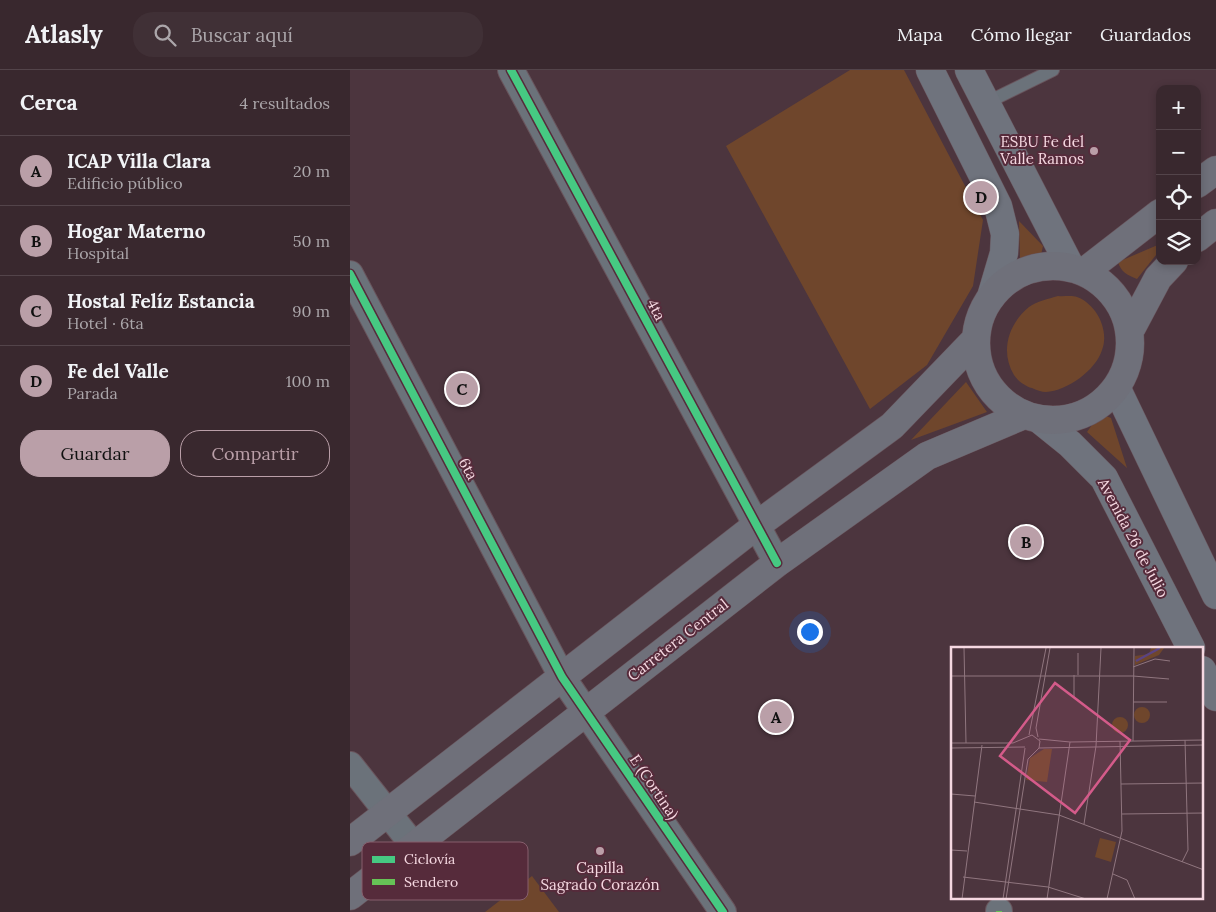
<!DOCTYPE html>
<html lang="es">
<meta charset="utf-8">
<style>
:root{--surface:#39282e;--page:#403036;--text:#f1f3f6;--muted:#aba6aa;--line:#53444a;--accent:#ba9fa8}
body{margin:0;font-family:Lora,serif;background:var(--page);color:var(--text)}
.controls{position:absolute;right:15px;top:15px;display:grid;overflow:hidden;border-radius:10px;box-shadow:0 2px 8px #0003}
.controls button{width:45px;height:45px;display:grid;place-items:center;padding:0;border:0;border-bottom:1px solid var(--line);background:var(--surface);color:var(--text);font:25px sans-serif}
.you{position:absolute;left:459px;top:561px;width:18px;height:18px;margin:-12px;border:4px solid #fff;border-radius:50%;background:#1a73e8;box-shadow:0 0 0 8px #1a73e833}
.badge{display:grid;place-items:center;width:32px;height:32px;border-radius:50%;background:var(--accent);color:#111;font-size:16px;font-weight:700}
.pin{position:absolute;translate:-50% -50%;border:2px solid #fff;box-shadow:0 1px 5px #0006}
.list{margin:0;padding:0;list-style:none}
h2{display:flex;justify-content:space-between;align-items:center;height:65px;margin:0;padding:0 20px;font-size:21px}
h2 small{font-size:16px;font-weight:400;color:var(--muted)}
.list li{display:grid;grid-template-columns:32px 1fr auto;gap:15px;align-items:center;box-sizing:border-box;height:70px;padding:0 20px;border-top:1px solid var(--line)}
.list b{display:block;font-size:19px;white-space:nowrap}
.list p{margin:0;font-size:16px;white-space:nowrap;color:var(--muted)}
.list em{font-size:16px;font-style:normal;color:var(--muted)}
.actions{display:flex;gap:10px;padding:15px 20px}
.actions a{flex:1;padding:11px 0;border:1px solid var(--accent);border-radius:20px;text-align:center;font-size:18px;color:var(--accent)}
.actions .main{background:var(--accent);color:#111}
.icon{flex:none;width:28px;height:28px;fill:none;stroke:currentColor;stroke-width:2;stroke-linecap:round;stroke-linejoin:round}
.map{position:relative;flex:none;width:866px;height:842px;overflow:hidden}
header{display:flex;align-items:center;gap:30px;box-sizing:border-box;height:70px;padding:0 25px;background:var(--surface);border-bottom:1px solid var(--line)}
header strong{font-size:24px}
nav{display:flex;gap:28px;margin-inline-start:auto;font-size:18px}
.search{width:350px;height:45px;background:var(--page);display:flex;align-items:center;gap:12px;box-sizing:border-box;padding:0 18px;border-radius:20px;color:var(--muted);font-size:19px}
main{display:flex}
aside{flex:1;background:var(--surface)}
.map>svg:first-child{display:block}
.green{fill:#6f462c}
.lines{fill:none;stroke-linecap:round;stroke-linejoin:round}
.service-casing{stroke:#69545c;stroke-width:14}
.minor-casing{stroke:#69545c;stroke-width:28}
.secondary-casing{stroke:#69545c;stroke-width:29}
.primary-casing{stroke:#69545c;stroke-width:29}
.service{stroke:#6b727a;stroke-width:12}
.minor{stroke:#6b727a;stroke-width:26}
.secondary{stroke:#6f737d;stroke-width:28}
.primary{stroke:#6f707a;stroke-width:28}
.quiet{stroke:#66c356;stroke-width:6;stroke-dasharray:12 6;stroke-linecap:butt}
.cycleway-casing{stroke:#562b3b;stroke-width:11}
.cycleway{stroke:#46c982;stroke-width:8}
.poi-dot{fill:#ba9fa8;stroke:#562b3b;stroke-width:2}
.labels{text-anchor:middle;stroke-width:4;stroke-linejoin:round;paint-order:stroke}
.poi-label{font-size:15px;fill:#f5d8e1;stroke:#562b3b;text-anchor:end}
.street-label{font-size:15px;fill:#f5d8e1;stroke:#562b3b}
.inset-river{fill:none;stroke:#5a4383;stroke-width:2.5}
.inset-road{fill:none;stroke:#90767f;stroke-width:1}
.view{fill:#d45b8a;fill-opacity:0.15;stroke:#d45b8a;stroke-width:2.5}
.inset-edge{fill:none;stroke:#f5d8e1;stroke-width:2.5}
.key{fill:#562b3b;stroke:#865f6d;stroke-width:1}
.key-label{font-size:14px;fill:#f5d8e1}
</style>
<header>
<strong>Atlasly</strong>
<div class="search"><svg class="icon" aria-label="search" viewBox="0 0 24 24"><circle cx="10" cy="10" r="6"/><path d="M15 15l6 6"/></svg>Buscar aquí</div>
<nav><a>Mapa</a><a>Cómo llegar</a><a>Guardados</a></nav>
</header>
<main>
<aside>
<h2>Cerca<small>4 resultados</small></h2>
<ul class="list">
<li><span class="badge">A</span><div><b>ICAP Villa Clara</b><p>Edificio público</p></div><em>20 m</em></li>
<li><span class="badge">B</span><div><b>Hogar Materno</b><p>Hospital</p></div><em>50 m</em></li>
<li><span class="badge">C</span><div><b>Hostal Felíz Estancia</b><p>Hotel · 6ta</p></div><em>90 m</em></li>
<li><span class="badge">D</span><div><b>Fe del Valle</b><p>Parada</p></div><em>100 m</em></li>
</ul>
<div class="actions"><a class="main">Guardar</a><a>Compartir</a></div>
</aside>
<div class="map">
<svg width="866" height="842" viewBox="0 0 866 842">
<rect width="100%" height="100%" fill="#4c353e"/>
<path class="green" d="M 500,0 L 554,0 L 633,150 L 623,216 L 577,295 L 520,339 L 376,76 Z
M 669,151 L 693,176 L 691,185 L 676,193 L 670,190 Z
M 810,174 L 810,180 L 787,209 C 777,205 771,202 768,192 Z
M 708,226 C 713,227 721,225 727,227 C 734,229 740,235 745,241 C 753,252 757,267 752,280 C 746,300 717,321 696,322 C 692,322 686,320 682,318 C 675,316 668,311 664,305 C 650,282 658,254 679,237 C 687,231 698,229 708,226 Z
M 616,312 L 637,342 L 561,370 Z
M 756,346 L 761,348 L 777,398 L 737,362 L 744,352 Z
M 182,806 L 209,842 L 135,842 Z"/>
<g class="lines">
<g class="service-casing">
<path id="service" d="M 636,33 L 703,0"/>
</g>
<g class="minor-casing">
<path id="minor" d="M 161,0 L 427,493
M 0,204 L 212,607 L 373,842
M 0,695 L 64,776
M 649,841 L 649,842"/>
</g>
<g class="secondary-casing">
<path id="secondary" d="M 580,0 L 648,136 L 655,164 L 654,183 L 641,227
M 619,0 L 721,198
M 767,319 L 866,525
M 689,349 L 720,374 L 754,408 L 841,578
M 852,600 L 866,627"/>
</g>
<g class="primary-casing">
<path id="primary" d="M 847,114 L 866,100
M 847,168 L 866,153
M626 273a77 77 0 1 1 154 0a77 77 0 1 1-154 0Z
M 734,202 L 810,143
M 782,257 L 808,208 L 824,191
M 0,772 L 407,455 L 542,356 L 624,271
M 0,826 L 427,493 L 577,386 L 674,345"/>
</g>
<use href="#service" class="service"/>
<use href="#minor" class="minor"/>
<use href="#secondary" class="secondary"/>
<use href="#primary" class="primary"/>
<path class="quiet" d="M 649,841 L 649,842"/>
<g class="cycleway-casing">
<path id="cycleway" d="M 161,0 L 427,493
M 0,204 L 212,607 L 373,842"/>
</g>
<use href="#cycleway" class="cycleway"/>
</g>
<g class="poi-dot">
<circle cx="744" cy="81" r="5"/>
<circle cx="250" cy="781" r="5"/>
</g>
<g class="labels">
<g class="poi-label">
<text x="734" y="77">ESBU Fe del<tspan x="734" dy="17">Valle Ramos</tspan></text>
<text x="250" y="803" text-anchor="middle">Capilla<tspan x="250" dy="17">Sagrado Corazón</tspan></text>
</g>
<g class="street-label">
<text transform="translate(306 240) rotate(62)" y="5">4ta</text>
<text transform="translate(118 399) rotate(62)" y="5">6ta</text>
<text transform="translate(783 468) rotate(62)" y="5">Avenida 26 de Julio</text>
<text transform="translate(328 570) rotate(-38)" y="5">Carretera Central</text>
<text transform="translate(304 717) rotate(56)" y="5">E (Cortina)</text>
</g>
</g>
<g transform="translate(601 577)">
<rect width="252" height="252" fill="#4c353e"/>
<path d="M 200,1 L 213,1 L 208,8 L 184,18 L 184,9 L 198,7 ZM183 68a8 8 0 1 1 16 0a8 8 0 1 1-16 0ZM161 78a8 8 0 1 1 16 0a8 8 0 1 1-16 0ZM 93,102 L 101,102 L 96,135 L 75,133 L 79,111 ZM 149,191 L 165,195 L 160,215 L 144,210 Z" fill="#6f462c"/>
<path class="inset-river" d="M 185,14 L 209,1"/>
<path class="inset-road" d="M 13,1 L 15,96M 127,6 L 127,28M 182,20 L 204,12 L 219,14M 0,29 L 182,29 L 218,32M 123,50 L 123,28M 182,55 L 216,55M 78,88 L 95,1M 87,90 L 85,81 L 99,1M 88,92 L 119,95 L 253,93M 182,94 L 183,1M 0,96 L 62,96 L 81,88 L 89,94 L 88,101 L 77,112 L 55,252M 0,101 L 74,100M 88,101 L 253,98M 170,137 L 253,136M 0,147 L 24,149M 23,155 L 108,168 L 253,223M 171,167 L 253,166M 133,177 L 145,99 L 150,1M 0,203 L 16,204M 231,215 L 237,203 L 234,93M 162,227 L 176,233 L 184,252M 12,230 L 97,240 L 135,252M 11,252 L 31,98M 52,252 L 74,101M 96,252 L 119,95M 156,252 L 171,184 L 169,94"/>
<path class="view" d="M 104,36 L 179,93 L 124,166 L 49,109 Z"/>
<rect width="252" height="252" class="inset-edge"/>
</g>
<rect x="12" y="772" width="166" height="58" rx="8" class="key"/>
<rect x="22" y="786" width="23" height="7" fill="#46c982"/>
<rect x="22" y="809" width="23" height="6" fill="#66c356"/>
<g class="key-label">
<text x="54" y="794">Ciclovía</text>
<text x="54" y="817">Sendero</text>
</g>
</svg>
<div class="controls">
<button>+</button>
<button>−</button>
<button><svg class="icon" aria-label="locate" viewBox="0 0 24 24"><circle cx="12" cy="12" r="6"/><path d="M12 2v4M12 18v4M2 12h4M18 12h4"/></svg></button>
<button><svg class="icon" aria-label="layers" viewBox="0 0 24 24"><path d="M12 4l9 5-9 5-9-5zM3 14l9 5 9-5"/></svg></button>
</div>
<div class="you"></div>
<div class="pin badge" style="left:426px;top:647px">A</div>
<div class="pin badge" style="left:676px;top:472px">B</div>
<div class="pin badge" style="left:112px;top:319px">C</div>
<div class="pin badge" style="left:631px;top:127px">D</div>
</div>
</main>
